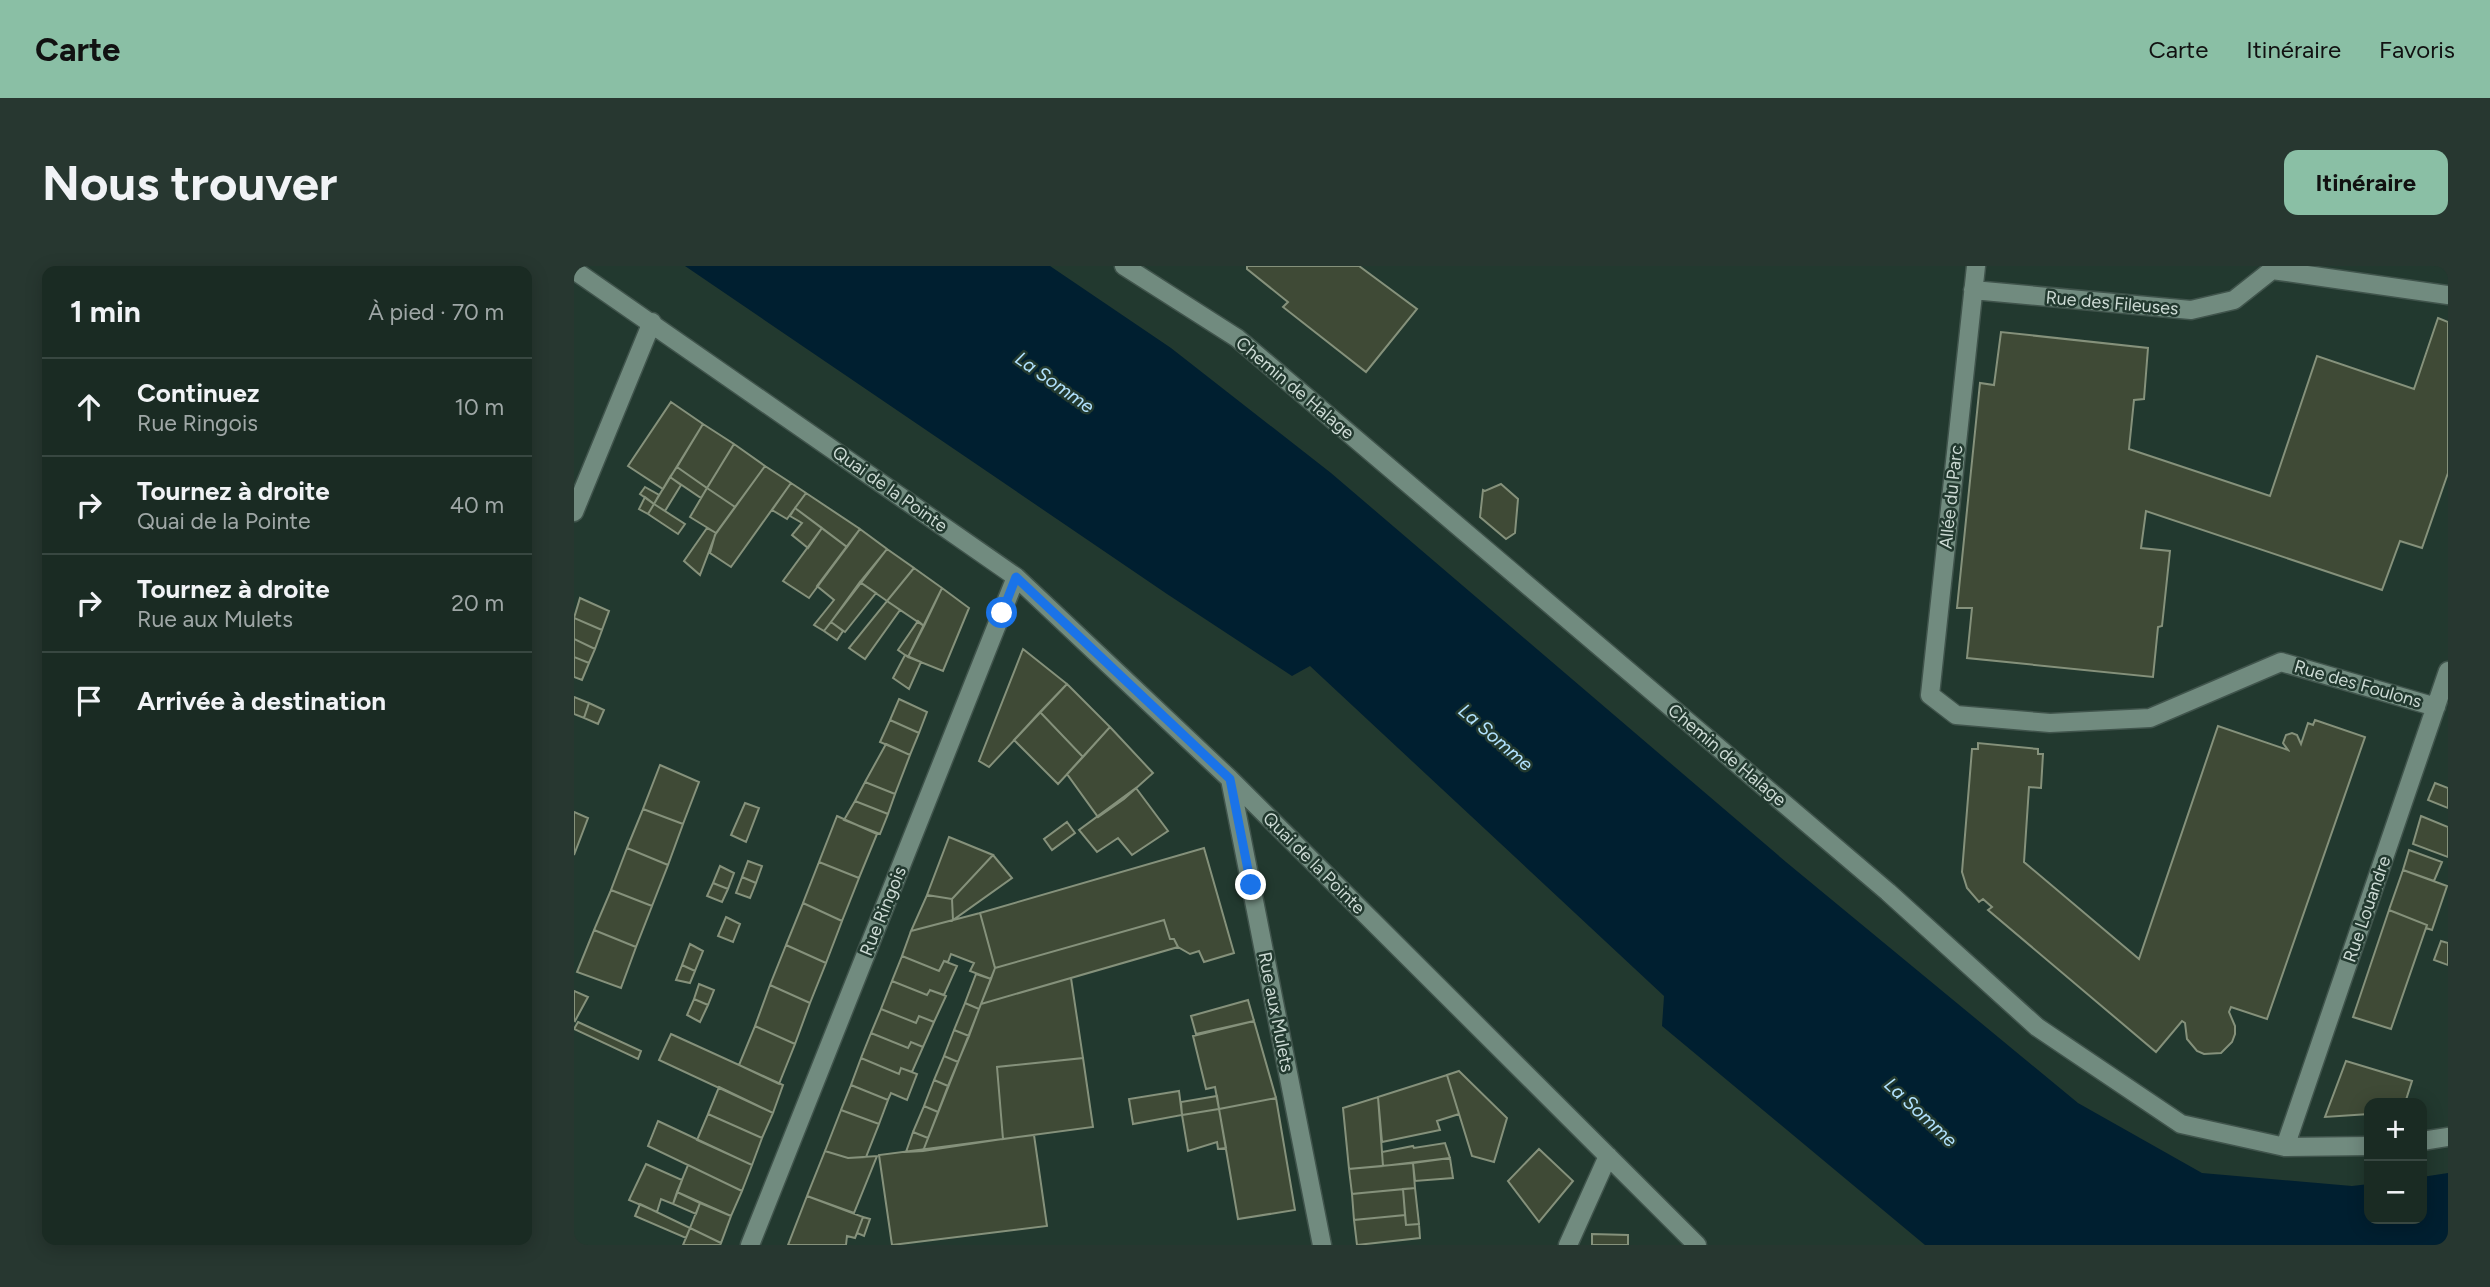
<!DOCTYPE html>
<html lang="fr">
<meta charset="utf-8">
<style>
:root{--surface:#1a2b23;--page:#273730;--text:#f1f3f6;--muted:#9fa7a6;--line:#384741;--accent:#8abfa5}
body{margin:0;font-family:Figtree,sans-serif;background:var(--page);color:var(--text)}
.controls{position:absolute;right:21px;bottom:21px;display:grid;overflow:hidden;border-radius:14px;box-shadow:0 4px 18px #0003}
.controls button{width:63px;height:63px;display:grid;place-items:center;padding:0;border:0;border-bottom:2px solid var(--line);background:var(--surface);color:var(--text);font:35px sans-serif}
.stop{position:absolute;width:21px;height:21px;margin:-16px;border:5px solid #1a73e8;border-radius:50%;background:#fff}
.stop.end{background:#1a73e8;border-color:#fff;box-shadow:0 2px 7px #0008}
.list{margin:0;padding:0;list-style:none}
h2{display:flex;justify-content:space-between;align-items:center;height:91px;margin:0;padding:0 28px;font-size:30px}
h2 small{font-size:23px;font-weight:400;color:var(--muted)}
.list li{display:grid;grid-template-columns:46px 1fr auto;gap:21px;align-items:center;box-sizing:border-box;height:98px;padding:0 28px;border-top:2px solid var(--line)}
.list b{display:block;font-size:26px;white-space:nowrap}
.list p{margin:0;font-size:23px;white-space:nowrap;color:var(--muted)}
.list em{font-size:23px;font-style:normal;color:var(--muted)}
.icon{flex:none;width:38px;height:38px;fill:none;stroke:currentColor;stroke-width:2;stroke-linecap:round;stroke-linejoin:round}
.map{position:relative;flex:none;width:1874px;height:979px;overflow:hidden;border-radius:14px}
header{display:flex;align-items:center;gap:42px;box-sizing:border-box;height:98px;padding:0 35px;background:var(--accent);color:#111}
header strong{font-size:33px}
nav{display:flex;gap:38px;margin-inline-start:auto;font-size:24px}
.intro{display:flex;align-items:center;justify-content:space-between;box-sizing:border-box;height:168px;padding:0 42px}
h1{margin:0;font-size:49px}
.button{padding:18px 32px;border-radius:14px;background:var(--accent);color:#111;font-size:24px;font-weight:700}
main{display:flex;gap:42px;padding:0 42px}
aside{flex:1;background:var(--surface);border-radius:14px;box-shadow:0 4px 18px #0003}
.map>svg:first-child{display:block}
.water{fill:#001f30}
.building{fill:#3f4a36;stroke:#85917b;stroke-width:2}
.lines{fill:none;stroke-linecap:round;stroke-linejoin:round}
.minor-casing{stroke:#40544c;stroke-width:21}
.minor{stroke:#718b7f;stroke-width:18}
.route{stroke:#1a73e8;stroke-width:9}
.labels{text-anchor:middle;stroke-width:5;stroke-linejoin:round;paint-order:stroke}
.street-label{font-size:18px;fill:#ccdad4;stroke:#22392f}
.water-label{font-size:19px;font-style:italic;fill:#b2e2fe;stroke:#22392f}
</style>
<header>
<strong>Carte</strong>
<nav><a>Carte</a><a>Itinéraire</a><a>Favoris</a></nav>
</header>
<div class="intro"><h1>Nous trouver</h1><a class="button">Itinéraire</a></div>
<main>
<aside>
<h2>1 min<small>À pied · 70 m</small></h2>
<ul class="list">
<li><svg class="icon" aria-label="ahead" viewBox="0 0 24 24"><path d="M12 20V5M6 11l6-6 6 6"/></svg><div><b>Continuez</b><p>Rue Ringois</p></div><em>10 m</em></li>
<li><svg class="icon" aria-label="right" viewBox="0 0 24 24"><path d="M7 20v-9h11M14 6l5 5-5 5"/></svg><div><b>Tournez à droite</b><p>Quai de la Pointe</p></div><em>40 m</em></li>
<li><svg class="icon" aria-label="right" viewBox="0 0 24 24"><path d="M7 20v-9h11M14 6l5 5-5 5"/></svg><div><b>Tournez à droite</b><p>Rue aux Mulets</p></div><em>20 m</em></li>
<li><svg class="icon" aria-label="arrive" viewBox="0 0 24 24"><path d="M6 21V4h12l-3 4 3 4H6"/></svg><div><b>Arrivée à destination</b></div></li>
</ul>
</aside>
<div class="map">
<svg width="1874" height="979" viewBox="0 0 1874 979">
<rect width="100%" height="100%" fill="#22392f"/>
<path class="water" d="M 111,0 L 476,0 L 597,82 L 757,207 L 1212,596 L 1504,837 L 1628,907 L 1778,920 L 1795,918 L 1795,953 L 1848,953 L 1848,911 L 1874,907 L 1874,979 L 1351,979 L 1088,760 L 1090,730 L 736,400 L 718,410 L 593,328 Z"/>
<path class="building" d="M 673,0 L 785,0 L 843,43 L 792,106 L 709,41 L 714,36 L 673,3 Z
M 1864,52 L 1874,56 L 1874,207 L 1848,282 L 1826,275 L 1808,324 L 1572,245 L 1567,282 L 1596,285 L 1588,360 L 1584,361 L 1579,411 L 1393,392 L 1398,342 L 1383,342 L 1406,117 L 1420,119 L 1427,66 L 1574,82 L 1570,133 L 1560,134 L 1555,183 L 1696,230 L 1743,90 L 1840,123 Z
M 97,136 L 129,158 L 89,223 L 54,200 Z
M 129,158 L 160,178 L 133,222 L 103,201 Z
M 160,178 L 191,200 L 161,241 L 133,222 Z
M 191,200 L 217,217 L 157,301 L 136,287 L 141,269 Z
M 103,201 L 133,222 L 127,232 L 96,211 Z
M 96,211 L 107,219 L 91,245 L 80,238 Z
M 217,217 L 232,227 L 213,253 L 198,244 Z
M 927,218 L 944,233 L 941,267 L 932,273 L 906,251 L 909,224 L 911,225 Z
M 71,221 L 85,229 L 80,238 L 66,228 Z
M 133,222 L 161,241 L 142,267 L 116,251 Z
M 232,227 L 286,263 L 273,281 L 221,242 Z
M 71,231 L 80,238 L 74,248 L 65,243 Z
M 80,238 L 111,258 L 104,268 L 74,248 Z
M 221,242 L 248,262 L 234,282 L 218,269 L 228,257 L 216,250 Z
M 133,262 L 142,267 L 126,309 L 110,295 Z
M 248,262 L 273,281 L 235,332 L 209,315 Z
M 286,263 L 313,283 L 250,365 L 240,359 L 260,334 L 243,320 Z
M 313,283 L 340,302 L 313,335 L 286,316 Z
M 340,302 L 368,322 L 350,360 L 313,335 Z
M 286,316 L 302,327 L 271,366 L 257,356 Z
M 368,322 L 395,342 L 369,405 L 334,391 Z
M 6,332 L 35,345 L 28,364 L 0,352 Z
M 313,335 L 326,344 L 291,393 L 275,382 Z
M 0,352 L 28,364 L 21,383 L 0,373 Z
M 344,355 L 350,360 L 334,391 L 324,384 Z
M 257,356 L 269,365 L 263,374 L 250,365 Z
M 0,373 L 21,383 L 15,397 L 0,391 Z
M 449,383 L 493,418 L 415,501 L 405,495 Z
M 331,389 L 347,396 L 335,423 L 319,412 Z
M 0,391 L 15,397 L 8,414 L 0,411 Z
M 493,418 L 536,461 L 509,491 L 466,446 Z
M 0,431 L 15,437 L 10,452 L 0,448 Z
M 325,433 L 353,446 L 345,467 L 316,454 Z
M 15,437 L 30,444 L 24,458 L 10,452 Z
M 466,446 L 509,491 L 484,518 L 440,474 Z
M 316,454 L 345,467 L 336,489 L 306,476 Z
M 1741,454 L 1791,471 L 1693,753 L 1657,741 L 1655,746 L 1661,760 L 1661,768 L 1658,776 L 1647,787 L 1630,788 L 1623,785 L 1613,773 L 1611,757 L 1608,755 L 1582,786 L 1414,644 L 1418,641 L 1409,633 L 1405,636 L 1393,622 L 1388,606 L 1398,483 L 1404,483 L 1404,477 L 1464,483 L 1464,488 L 1469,488 L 1467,522 L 1455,521 L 1450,596 L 1565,693 L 1644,460 L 1714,484 L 1709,477 L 1712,469 L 1718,467 L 1723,469 L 1727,478 L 1734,457 L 1739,459 Z
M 536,461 L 579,507 L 550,533 L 524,551 L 493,508 Z
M 312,478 L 336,489 L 321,528 L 291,516 Z
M 86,499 L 125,516 L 109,558 L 69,543 Z
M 291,516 L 321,528 L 314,548 L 281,535 Z
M 1861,517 L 1874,522 L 1874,542 L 1854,534 Z
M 562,522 L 594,565 L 558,589 L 544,572 L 523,586 L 505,564 Z
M 281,535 L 314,548 L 306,568 L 270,554 Z
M 171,537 L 185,542 L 172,576 L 157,569 Z
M 69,543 L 109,558 L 94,599 L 53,582 Z
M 0,546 L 14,552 L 0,589 Z
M 263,550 L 303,568 L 285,612 L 245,596 Z
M 1847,550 L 1874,561 L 1874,591 L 1839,578 Z
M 493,556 L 501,567 L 478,584 L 470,573 Z
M 375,571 L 419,589 L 378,633 L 353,629 Z
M 53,582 L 94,599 L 78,640 L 37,624 Z
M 630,582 L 660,687 L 630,696 L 625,685 L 616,688 L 604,681 L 600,673 L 596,673 L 590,654 L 421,702 L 406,647 Z
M 1835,584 L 1868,596 L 1860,615 L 1829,604 Z
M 419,589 L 438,612 L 379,654 L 378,633 Z
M 174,595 L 188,600 L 182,617 L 168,611 Z
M 245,596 L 285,612 L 268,655 L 229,637 Z
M 146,600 L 160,607 L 154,623 L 139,617 Z
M 1829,604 L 1873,620 L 1858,664 L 1852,662 L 1853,659 L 1815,644 Z
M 168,611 L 182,617 L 176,632 L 162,627 Z
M 139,617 L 154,623 L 148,636 L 133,630 Z
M 37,624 L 78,640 L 62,681 L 20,664 Z
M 353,629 L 378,633 L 379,654 L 337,665 Z
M 229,637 L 268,655 L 252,697 L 212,679 Z
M 1815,644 L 1853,659 L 1817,763 L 1779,751 Z
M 406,647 L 421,702 L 417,713 L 396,705 L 400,697 L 377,688 L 374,696 L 370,695 L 365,705 L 328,690 L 337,665 Z
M 152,651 L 166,658 L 159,676 L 144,670 Z
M 590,654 L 596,673 L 600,673 L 604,681 L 407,738 L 421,702 Z
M 20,664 L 62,681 L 47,722 L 3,706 Z
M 1867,675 L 1874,677 L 1874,699 L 1860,694 Z
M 116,678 L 129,685 L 121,705 L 108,699 Z
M 212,679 L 252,697 L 236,737 L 196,719 Z
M 328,690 L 365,705 L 370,695 L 383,700 L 370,729 L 356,724 L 353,729 L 318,715 Z
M 108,699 L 121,705 L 116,717 L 102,714 Z
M 402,708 L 417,713 L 405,743 L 391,737 Z
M 497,712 L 509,792 L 423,801 L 429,873 L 349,885 L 407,738 Z
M 318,715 L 353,729 L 356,724 L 372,730 L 360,756 L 345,750 L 342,757 L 307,743 Z
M 125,718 L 140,724 L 134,739 L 120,733 Z
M 196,719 L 236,737 L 221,778 L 181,760 Z
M 0,725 L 14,731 L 1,755 L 0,754 Z
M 120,733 L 134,739 L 126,756 L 113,749 Z
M 674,734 L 680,755 L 622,768 L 617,750 Z
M 391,737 L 405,743 L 395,770 L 380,764 Z
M 307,743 L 342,757 L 345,750 L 360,756 L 349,781 L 337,776 L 334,782 L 297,767 Z
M 680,755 L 702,832 L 645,843 L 641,821 L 632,823 L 619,770 Z
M 4,756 L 67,785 L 64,793 L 0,763 Z
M 181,760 L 221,778 L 205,818 L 165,799 Z
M 380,764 L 395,770 L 384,796 L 370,790 Z
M 297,767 L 334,782 L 337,776 L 349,781 L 338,806 L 327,802 L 325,808 L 287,792 Z
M 97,768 L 209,819 L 199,847 L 85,794 Z
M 370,790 L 384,796 L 374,820 L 360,814 Z
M 287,792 L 325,808 L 327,802 L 343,808 L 333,834 L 317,827 L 314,834 L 277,819 Z
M 509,792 L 519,861 L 429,873 L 423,801 Z
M 1772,795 L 1838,815 L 1831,837 L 1795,837 L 1795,848 L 1751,851 Z
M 885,805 L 933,852 L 920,896 L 898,890 L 873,809 Z
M 873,809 L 885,848 L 863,855 L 866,864 L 808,876 L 804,831 Z
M 360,814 L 374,820 L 364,846 L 350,840 Z
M 277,819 L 314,834 L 305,858 L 267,844 Z
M 145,821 L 199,847 L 188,872 L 134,848 Z
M 605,825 L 608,849 L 559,858 L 555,833 Z
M 643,830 L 645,843 L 608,849 L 607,836 Z
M 804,831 L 809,900 L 775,903 L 769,842 Z
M 702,832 L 721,944 L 664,953 L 645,843 Z
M 350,840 L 364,846 L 354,872 L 339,866 Z
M 645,843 L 652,882 L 644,883 L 643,876 L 614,885 L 608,849 Z
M 267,844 L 305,858 L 292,891 L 274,892 L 251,885 Z
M 134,848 L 188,872 L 178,899 L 123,874 Z
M 84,855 L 178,899 L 168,925 L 74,880 Z
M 339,866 L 354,872 L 349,885 L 332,886 Z
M 460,869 L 473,960 L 318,979 L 305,889 Z
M 871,877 L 876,892 L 809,900 L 808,886 L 839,880 L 840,882 Z
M 965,883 L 999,915 L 965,956 L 934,915 Z
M 251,885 L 274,892 L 303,890 L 280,947 L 233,930 Z
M 876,892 L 879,912 L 841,915 L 839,897 Z
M 839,897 L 841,922 L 778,928 L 775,903 Z
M 72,898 L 108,914 L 99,938 L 87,933 L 83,946 L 55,934 Z
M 114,899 L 168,925 L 157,950 L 103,926 Z
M 841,922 L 845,958 L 832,959 L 829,923 Z
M 829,923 L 831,949 L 780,954 L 778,928 Z
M 103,926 L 126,937 L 122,948 L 99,938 Z
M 233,930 L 289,951 L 281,972 L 273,970 L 272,979 L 214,979 Z
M 126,937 L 157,950 L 147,977 L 116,962 Z
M 66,938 L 116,962 L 112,972 L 61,950 Z
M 831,949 L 832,959 L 845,958 L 846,972 L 783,979 L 780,954 Z
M 289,951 L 296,953 L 290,970 L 283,967 Z
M 116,962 L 147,977 L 146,979 L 109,979 Z
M 1018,968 L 1054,969 L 1054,979 L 1018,979 Z"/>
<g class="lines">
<g class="minor-casing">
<path id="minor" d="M 550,0 L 663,72 L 1314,626 L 1463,761 L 1607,858 L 1711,881 L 1795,880
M 1402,0 L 1356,429 L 1382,449 L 1476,457 L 1576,452 L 1707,396 L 1862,441
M 0,4 L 442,311 L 656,513 L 1123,979
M 1399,24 L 1617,44 L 1660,34 L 1698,4 L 1874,29
M 0,246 L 78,56
M 656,513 L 748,979
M 1848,875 L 1874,871
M 1711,881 L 1874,405
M 176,979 L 442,311
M 994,979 L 1034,890"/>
</g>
<use href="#minor" class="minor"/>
</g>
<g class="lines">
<path class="route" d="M 428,347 L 442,311 L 656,513 L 677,619"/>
</g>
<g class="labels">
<g class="street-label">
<text transform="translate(1538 37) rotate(5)" y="6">Rue des Fileuses</text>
<text transform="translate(721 122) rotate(40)" y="6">Chemin de Halage</text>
<text transform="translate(316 223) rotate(35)" y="6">Quai de la Pointe</text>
<text transform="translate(1377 231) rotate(-84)" y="6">Allée du Parc</text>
<text transform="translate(1784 418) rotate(16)" y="6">Rue des Foulons</text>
<text transform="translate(1153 489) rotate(40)" y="6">Chemin de Halage</text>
<text transform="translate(740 597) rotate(45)" y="6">Quai de la Pointe</text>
<text transform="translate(1793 643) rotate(-71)" y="6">Rue Louandre</text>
<text transform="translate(309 645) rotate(-68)" y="6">Rue Ringois</text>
<text transform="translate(702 746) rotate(79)" y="6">Rue aux Mulets</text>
</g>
<g class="water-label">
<text transform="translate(481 116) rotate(35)" y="7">La Somme</text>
<text transform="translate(922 471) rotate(41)" y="7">La Somme</text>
<text transform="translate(1347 846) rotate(43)" y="7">La Somme</text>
</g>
</g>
</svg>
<div class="controls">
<button>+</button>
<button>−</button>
</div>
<div class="stop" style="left:428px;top:347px"></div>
<div class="stop end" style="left:677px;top:619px"></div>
</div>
</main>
